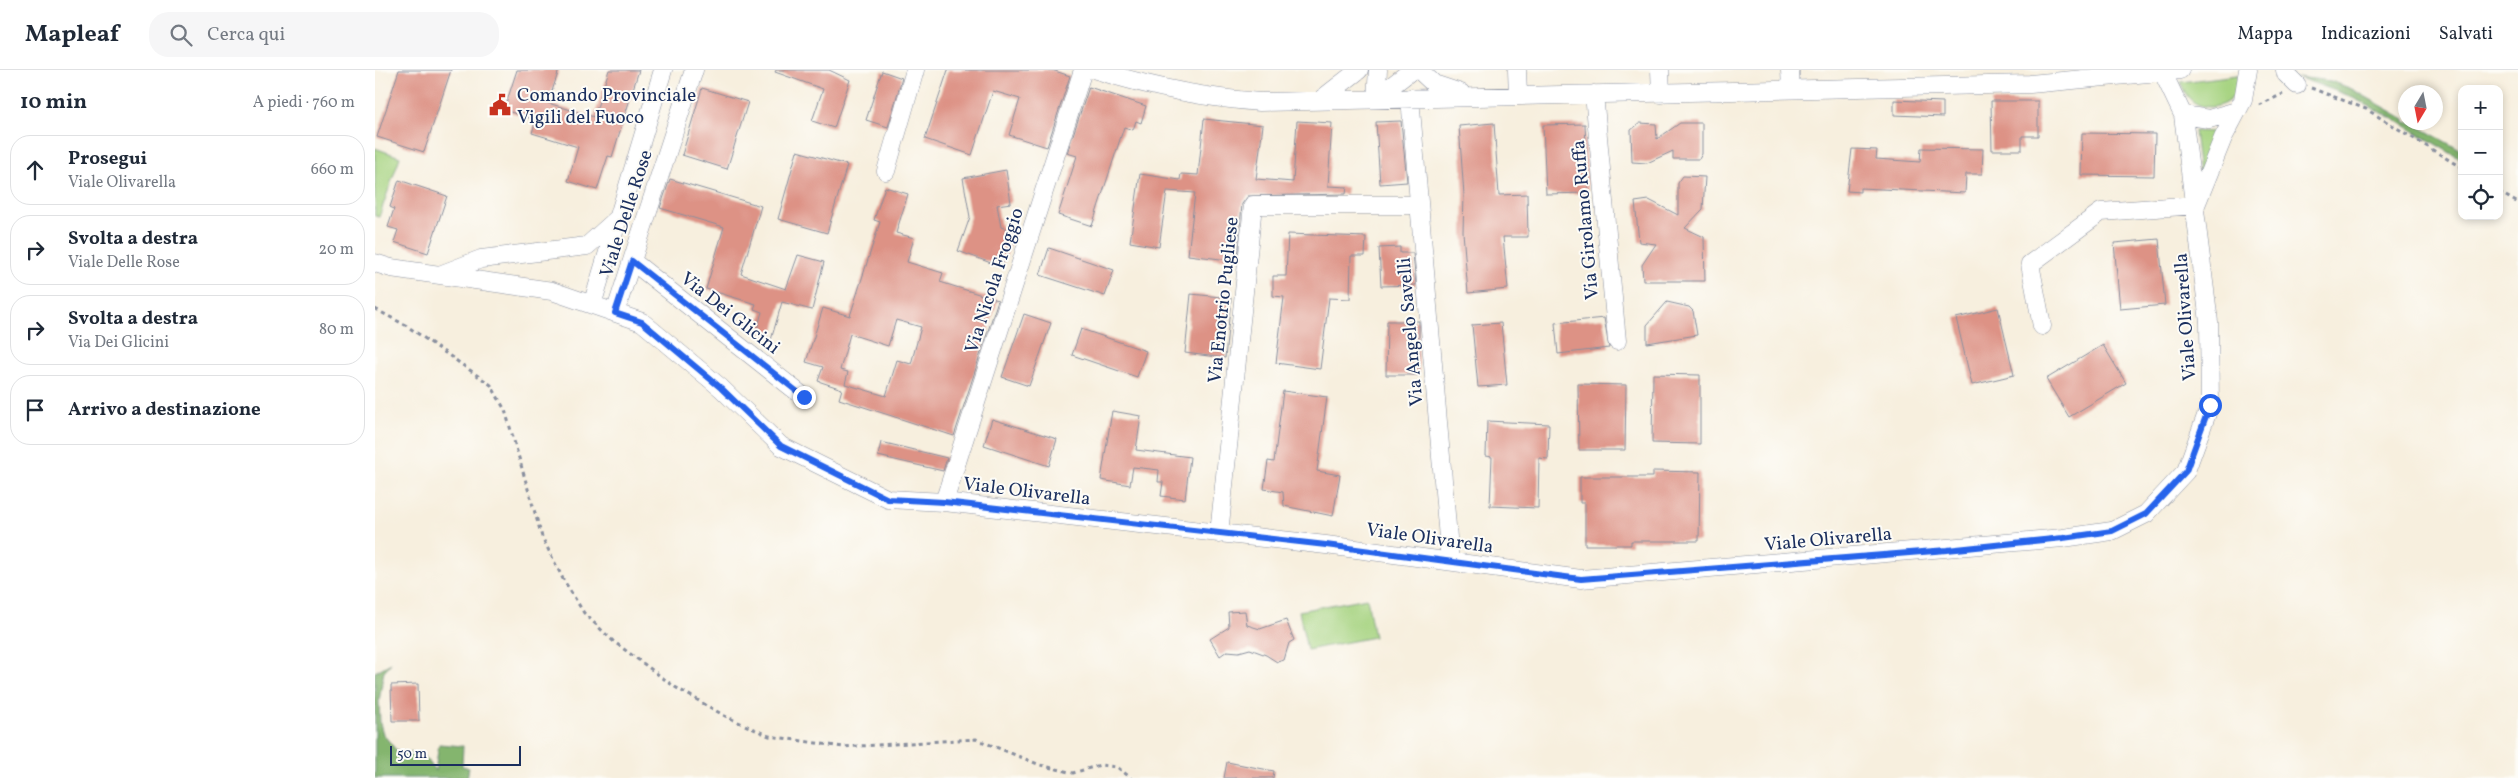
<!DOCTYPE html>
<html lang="it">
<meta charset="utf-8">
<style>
:root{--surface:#fff;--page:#f6f6f7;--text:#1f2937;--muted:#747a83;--line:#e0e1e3}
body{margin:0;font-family:Vollkorn,serif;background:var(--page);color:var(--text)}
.controls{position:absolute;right:15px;top:15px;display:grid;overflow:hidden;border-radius:10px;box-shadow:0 2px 8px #0003}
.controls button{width:45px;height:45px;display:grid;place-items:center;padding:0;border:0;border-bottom:1px solid var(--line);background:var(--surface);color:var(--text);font:25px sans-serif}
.compass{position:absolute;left:2023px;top:15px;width:45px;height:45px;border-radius:50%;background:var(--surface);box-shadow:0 2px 8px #0003;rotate:190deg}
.scale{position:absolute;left:15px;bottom:12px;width:131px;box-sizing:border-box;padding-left:5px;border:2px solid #1b2f5e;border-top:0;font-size:14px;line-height:18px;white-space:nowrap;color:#1b2f5e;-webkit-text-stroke:4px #fdfcf7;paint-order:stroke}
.stop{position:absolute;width:15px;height:15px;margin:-11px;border:4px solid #2563eb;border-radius:50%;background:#fff}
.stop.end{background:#2563eb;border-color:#fff;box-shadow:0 1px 5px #0008}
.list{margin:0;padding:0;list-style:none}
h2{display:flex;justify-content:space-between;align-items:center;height:65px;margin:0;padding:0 20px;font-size:21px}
h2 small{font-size:16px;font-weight:400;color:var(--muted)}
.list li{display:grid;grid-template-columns:32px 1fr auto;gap:15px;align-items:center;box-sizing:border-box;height:70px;margin:0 10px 10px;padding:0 10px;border:1px solid var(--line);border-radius:20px}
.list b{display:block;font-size:19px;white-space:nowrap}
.list p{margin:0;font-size:16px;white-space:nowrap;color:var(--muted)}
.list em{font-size:16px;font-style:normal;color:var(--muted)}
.icon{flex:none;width:28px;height:28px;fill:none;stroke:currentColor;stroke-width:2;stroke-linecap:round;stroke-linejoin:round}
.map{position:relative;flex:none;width:2143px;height:708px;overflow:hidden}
header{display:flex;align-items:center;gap:30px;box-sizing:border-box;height:70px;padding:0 25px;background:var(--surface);border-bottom:1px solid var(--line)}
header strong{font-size:24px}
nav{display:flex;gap:28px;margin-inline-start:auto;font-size:18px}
.search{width:350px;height:45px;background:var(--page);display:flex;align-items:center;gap:12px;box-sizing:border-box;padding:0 18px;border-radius:20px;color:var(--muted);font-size:19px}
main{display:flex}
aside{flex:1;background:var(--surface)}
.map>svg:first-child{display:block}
.green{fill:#a6d380;stroke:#60816f}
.forest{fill:#84b56e;stroke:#507266}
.building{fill:#dd9285;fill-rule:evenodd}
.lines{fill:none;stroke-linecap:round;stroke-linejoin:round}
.minor-casing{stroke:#898f9e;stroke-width:19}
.path{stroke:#898f9e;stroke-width:3;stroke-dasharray:4 4;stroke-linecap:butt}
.minor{stroke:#fff;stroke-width:18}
.route{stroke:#2563eb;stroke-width:6}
.labels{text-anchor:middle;stroke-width:4;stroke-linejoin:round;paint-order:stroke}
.poi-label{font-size:19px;fill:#1b2f5e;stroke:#fdfcf7;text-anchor:start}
.street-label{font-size:19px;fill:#1b2f5e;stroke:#fdfcf7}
</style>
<header>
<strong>Mapleaf</strong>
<div class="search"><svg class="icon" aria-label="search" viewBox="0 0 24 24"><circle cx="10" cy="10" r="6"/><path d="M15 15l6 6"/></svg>Cerca qui</div>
<nav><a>Mappa</a><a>Indicazioni</a><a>Salvati</a></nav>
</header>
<main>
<aside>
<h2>10 min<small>A piedi · 760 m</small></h2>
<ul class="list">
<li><svg class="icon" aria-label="ahead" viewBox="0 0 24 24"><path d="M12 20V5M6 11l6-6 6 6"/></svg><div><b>Prosegui</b><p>Viale Olivarella</p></div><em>660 m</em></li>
<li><svg class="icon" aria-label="right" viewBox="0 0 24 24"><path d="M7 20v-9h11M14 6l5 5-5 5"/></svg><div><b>Svolta a destra</b><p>Viale Delle Rose</p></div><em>20 m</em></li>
<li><svg class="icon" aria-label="right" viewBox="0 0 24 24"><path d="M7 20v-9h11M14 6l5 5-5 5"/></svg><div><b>Svolta a destra</b><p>Via Dei Glicini</p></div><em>80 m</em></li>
<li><svg class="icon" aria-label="arrive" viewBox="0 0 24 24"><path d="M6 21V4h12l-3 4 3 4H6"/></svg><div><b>Arrivo a destinazione</b></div></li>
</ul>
</aside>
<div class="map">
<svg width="2143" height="708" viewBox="0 0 2143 708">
<rect width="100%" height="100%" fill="#fdfcf7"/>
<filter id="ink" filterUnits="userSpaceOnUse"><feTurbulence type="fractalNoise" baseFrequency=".02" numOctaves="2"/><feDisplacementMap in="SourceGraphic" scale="10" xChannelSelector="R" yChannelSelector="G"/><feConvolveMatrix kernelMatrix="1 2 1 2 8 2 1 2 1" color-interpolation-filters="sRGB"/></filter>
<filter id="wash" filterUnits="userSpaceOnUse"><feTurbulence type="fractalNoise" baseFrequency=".0096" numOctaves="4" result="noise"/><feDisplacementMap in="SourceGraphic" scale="20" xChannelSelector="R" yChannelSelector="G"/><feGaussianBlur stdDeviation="1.12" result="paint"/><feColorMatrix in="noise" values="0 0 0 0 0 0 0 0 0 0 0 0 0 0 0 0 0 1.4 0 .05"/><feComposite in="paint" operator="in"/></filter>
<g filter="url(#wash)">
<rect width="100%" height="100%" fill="#f7efde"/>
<path class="green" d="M 1862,5 C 1872,37 1816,54 1806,12 Z
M 1819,61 L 1842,62 L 1825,113 Z
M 0,78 L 25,87 L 4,147 L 0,146 Z
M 992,528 L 999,567 L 932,580 L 924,541 Z"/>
<path class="forest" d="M 1922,7 L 1956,11 L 1977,19 L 2030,49 L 2030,52 L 2037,53 L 2087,81 L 2087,90 L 2017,48 L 1972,25 Z
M 16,593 L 9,601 L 4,631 L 5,653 L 8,664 L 21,680 C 46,687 45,676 60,701 L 64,674 L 88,676 L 87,696 L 94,698 L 92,708 L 0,708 L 0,602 Z"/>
<g id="blocks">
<path class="building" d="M 24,0 L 76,0 L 49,82 L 2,67 Z
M 142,0 L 184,0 L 173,33 L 219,47 L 234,0 L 264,0 L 237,87 L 233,86 L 222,120 L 193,111 L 203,77 L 157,63 L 161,50 L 129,40 Z
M 401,0 L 454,0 L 475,10 L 459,58 L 437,51 L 448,19 L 400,2 Z
M 573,0 L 677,0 L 695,6 L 672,77 L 634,65 L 645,29 L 618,21 L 597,85 L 550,69 Z
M 507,1 L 527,8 L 513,57 L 491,50 Z
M 714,17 L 771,36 L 766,53 L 761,51 L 758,60 L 749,57 L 717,156 L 683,145 L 702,86 L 692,83 Z
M 327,18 L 373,32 L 352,99 L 307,85 Z
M 1519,30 L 1568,32 L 1568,47 L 1519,45 Z
M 1616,31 L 1663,31 L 1663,66 L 1647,66 L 1647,80 L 1617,80 Z
M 829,49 L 888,55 L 881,109 L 918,112 L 922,51 L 957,53 L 953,116 L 972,117 L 971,124 L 873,126 L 867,134 L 862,191 L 813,185 L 820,123 L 792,121 L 784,177 L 755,172 L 765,104 L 805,110 L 806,104 L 823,105 Z
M 1026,51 L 1032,112 L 1005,114 L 1001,52 Z
M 1119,53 L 1124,125 L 1152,124 L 1153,167 L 1128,167 L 1133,219 L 1093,223 L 1088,162 L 1089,125 L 1084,56 Z
M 1265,53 L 1281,54 L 1282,69 L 1305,53 L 1327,53 L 1327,84 L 1324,89 L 1298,89 L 1298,81 L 1272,93 L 1257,92 L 1256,60 Z
M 1210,54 L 1213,123 L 1171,124 L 1168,55 Z
M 1707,63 L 1780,64 L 1779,106 L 1706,105 Z
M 1546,78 L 1608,79 L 1607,104 L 1591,104 L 1590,123 L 1485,118 L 1485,122 L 1472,121 L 1477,79 L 1502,80 L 1501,89 L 1545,92 Z
M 422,81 L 472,95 L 452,163 L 403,149 Z
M 631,100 L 636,133 L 622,135 L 626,157 L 640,162 L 627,197 L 583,181 L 595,147 L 588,108 Z
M 1308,106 L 1330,107 L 1328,139 L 1310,158 L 1329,167 L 1330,211 L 1268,211 L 1267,195 L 1281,174 L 1264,172 L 1260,132 L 1274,130 L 1303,145 L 1303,113 Z
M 295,109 L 386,136 L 366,204 L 411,219 L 423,185 L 449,192 L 437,240 L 407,232 L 396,270 L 382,259 L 387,242 L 379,239 L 381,234 L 331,219 L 349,157 L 285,138 Z
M 24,110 L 72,126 L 53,183 L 19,172 L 23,160 L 13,157 L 19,139 L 15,137 Z
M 510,117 L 533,124 L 521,163 L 539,168 L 532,192 L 568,203 L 565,212 L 623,230 L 579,366 L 464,329 L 467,319 L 443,311 L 448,297 L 431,292 L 448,238 L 475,246 L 505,152 L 499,150 ZM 521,250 L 546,257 L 536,294 L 522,290 L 511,326 L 470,314 L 473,302 L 465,300 L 475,264 L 513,276 Z
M 913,164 L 991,167 L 990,186 L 976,186 L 975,229 L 954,228 L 945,299 L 901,293 L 909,227 L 898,226 L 898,206 L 911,206 Z
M 1784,169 L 1790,235 L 1745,239 L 1739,173 Z
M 1025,177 L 1025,183 L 1038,183 L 1041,215 L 1006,216 L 1004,178 Z
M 674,178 L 739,200 L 730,226 L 665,205 Z
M 816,224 L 856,228 L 850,288 L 810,283 Z
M 1292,232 L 1314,237 L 1318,241 L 1322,265 L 1272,273 L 1272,255 Z
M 1623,238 L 1639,305 L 1597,315 L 1581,248 Z
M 649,244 L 676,253 L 654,316 L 627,307 Z
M 1229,248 L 1234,278 L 1183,284 L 1180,253 Z
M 1012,251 L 1044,251 L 1044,305 L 1011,305 Z
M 1126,253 L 1132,315 L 1103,317 L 1097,255 Z
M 706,259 L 771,281 L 762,307 L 697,285 Z
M 1728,275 L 1751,313 L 1694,347 L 1671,309 Z
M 1278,304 L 1325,305 L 1325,374 L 1277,373 Z
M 1203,314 L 1251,315 L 1250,380 L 1204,380 Z
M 908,321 L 952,327 L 942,401 L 965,405 L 958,446 L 909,436 L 908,422 L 889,419 L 893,391 L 899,392 Z
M 737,341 L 766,346 L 761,380 L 815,387 L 810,429 L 786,426 L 788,412 L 783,412 L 784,400 L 758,397 L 755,415 L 726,410 Z
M 617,349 L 682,369 L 674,396 L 609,375 Z
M 1112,351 L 1174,354 L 1173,389 L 1164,388 L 1163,438 L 1115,436 L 1117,387 L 1111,386 Z
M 506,372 L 572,388 L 568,401 L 503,386 Z
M 1278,401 L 1325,402 L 1324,471 L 1256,471 L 1256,475 L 1210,475 L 1210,433 L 1205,433 L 1205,407 L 1278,407 Z
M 870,541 L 872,555 L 885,559 L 911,550 L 919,570 L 914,573 L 909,590 L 902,592 L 891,585 L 875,579 L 864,582 L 852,581 L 845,586 L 835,569 L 854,557 L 853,542 Z
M 43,614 L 44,651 L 17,651 L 16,615 Z
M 852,692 L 899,701 L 898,708 L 849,708 Z"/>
</g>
</g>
<g filter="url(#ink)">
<use href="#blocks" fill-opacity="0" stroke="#898f9e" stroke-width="1"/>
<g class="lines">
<g class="minor-casing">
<path id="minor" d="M 721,0 C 775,17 829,28 885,32 L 1655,14 L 1805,0
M 1003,0 L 1001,28 L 1037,0
M 1044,0 L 1059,14 L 1086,23
M 1142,0 L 1143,25
M 1285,0 L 1286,24
M 1415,0 L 1416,19
M 1910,0 L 1911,4 L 1922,15
M 1219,24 L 1242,271
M 948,28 L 984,0
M 1035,28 L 1075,491
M 1808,45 L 1834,49 L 1862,41
M 511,101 L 540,0
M 1821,135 L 1848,68 L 1868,30 L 1873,0
M 257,191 L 429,327
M 0,193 L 16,198 L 177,221 L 267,252 L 346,318 L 406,376 L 513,429 L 569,432 L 951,475 L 1206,509 L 1688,468 L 1737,461 L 1771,444 L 1811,401 L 1835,335 L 1834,252 L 1808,45 L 1788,3
M 67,204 L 106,189 L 212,176 L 242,149
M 217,235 L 288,0
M 240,243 L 319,0
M 1667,256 L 1655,194 L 1726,142 L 1821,135
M 569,432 L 708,0
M 844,464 L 878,135 L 1044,135"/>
</g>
<path class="path" d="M 1936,18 L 1991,39 L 2087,98
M 1884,35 L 1908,24
M 2124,122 L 2143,133
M 0,239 L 32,256 L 116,315 L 130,340 L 167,467 L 188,509 L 209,543 L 238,571 L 300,617 L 350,646 L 394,666 L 468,677 L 601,669 L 665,695 L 698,703 L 725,695 L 742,697 L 756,708"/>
<use href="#minor" class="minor"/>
</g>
</g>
<g class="lines" filter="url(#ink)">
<path class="route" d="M 429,327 L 257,191 L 240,243 L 267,252 L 346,318 L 406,376 L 513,429 L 569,432 L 951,475 L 1190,507 L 1206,509 L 1572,480 L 1688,468 L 1737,461 L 1771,444 L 1811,401 L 1835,335"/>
</g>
<defs>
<g id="civic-bare" transform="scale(1.725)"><path d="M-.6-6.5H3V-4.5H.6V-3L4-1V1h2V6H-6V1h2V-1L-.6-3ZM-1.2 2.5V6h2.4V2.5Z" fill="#c8321e" stroke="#fdfcf7" stroke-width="2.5" paint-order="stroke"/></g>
</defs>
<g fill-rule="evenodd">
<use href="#civic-bare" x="125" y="35"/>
</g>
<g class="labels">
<g class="poi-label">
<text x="142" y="31">Comando Provinciale<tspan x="142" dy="22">Vigili del Fuoco</tspan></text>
</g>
<g class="street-label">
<text transform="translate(250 143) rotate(-72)" y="7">Viale Delle Rose</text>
<text transform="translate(1209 150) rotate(-95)" y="7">Via Girolamo Ruffa</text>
<text transform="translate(618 210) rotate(-72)" y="7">Via Nicola Froggio</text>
<text transform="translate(847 230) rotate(-84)" y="7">Via Enotrio Pugliese</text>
<text transform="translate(356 242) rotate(38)" y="7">Via Dei Glicini</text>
<text transform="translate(1809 247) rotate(-94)" y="7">Viale Olivarella</text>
<text transform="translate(1034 262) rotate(-95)" y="7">Via Angelo Savelli</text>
<text transform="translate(652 420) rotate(7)" y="7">Viale Olivarella</text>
<text transform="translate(1055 467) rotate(8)" y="7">Viale Olivarella</text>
<text transform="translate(1453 468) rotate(-5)" y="7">Viale Olivarella</text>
</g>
</g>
</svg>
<div class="controls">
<button>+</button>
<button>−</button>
<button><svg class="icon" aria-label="locate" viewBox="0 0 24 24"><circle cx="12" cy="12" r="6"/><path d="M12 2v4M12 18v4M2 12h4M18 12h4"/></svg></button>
</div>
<svg class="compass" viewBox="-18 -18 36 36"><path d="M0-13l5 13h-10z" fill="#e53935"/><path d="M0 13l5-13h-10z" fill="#747a83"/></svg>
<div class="scale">50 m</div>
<div class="stop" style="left:1835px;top:335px"></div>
<div class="stop end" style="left:429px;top:327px"></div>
</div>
</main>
